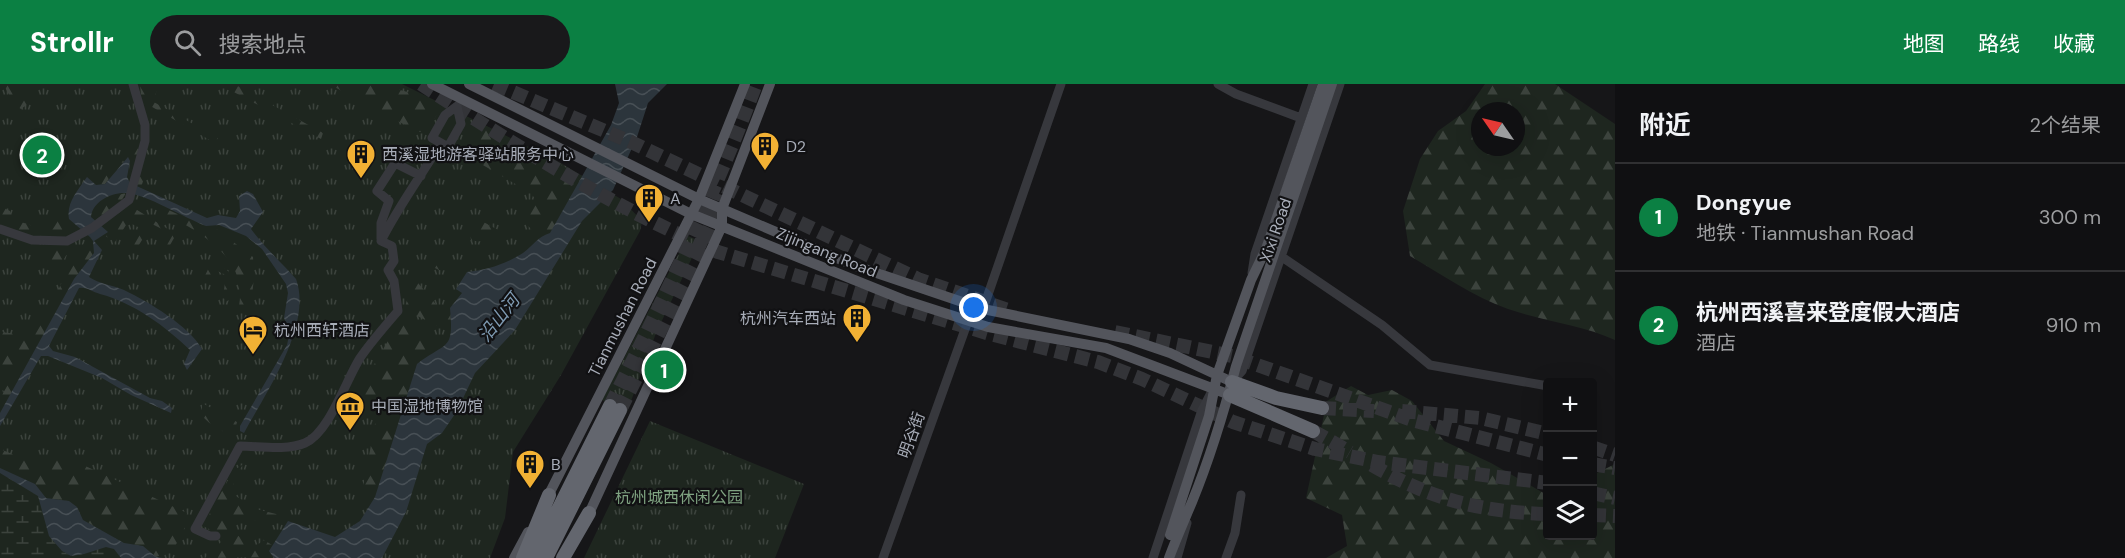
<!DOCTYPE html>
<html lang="zh">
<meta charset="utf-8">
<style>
:root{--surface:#101012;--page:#19191b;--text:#f1f3f6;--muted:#9c9d9f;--line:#303032;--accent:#0b8043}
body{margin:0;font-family:"DM Sans","Noto Sans SC",sans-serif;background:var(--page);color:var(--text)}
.controls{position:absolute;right:18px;bottom:18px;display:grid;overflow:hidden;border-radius:6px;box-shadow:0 6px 24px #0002}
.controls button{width:54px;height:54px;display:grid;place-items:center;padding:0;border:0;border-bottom:2px solid var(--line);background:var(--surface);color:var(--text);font:30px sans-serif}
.compass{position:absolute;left:1471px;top:18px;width:54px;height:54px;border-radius:50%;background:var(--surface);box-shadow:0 6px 24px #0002;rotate:304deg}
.you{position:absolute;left:974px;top:224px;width:21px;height:21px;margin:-15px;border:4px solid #fff;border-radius:50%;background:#1a73e8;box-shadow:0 0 0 9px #1a73e833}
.badge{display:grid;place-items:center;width:39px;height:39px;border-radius:50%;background:var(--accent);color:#fff;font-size:20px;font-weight:700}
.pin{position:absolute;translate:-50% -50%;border:3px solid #fff;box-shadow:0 2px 6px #0006}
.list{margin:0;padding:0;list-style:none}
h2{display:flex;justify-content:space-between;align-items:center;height:78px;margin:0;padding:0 24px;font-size:26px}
h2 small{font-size:20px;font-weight:400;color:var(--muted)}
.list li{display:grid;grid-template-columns:39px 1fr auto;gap:18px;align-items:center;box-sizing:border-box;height:108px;padding:0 24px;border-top:2px solid var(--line)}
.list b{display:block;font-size:22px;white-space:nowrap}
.list p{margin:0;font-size:20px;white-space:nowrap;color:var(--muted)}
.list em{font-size:20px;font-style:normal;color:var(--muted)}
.icon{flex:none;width:33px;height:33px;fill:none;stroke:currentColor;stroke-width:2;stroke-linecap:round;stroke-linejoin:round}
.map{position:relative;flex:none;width:1615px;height:474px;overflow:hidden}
header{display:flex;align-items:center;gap:36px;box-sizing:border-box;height:84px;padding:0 30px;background:var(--accent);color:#fff}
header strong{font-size:28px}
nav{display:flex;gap:33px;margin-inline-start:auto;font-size:21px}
.search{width:420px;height:54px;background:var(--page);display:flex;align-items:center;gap:15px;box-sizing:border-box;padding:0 21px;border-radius:33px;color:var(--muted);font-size:22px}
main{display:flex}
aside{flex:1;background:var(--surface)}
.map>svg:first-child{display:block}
.grass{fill:url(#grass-tufts)}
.forest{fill:url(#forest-firs);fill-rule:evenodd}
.wetland{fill:url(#wetland-marsh)}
.water{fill:url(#water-waves)}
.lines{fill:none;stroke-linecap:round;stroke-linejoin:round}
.highway-tunnel{stroke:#333438;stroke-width:14;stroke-dasharray:14 7;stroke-linecap:butt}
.minor{stroke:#37383d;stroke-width:9}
.major{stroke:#53555c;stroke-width:10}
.highway{stroke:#63666e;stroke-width:14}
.labels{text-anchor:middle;stroke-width:4.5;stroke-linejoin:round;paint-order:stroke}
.poi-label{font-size:16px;fill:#a8adb8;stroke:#111113;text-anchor:start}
.street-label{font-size:16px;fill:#a8adb8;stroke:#111113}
.park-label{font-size:16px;fill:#7fa381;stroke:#111113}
.water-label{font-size:18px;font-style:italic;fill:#7f9bb3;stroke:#111113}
</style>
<header>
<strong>Strollr</strong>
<div class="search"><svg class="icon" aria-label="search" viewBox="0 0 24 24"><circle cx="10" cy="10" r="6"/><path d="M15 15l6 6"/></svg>搜索地点</div>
<nav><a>地图</a><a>路线</a><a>收藏</a></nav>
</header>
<main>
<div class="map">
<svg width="1615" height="474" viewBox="0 0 1615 474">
<defs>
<pattern id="grass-tufts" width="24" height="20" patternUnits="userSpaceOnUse" patternTransform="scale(1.5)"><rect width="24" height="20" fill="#1e261f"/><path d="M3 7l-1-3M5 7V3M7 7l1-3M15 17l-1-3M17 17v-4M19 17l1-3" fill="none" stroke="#3c433d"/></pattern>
<pattern id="forest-firs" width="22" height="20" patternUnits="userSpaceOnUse" patternTransform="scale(1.5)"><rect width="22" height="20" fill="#1e261f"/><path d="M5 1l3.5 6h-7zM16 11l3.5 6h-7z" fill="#3c433d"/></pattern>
<pattern id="wetland-marsh" width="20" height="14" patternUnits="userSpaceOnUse" patternTransform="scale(1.5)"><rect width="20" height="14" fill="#1e261f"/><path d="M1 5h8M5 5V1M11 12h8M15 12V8" fill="none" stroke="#3c433d"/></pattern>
<pattern id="water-waves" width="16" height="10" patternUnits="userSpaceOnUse" patternTransform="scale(1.5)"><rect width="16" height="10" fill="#2c353c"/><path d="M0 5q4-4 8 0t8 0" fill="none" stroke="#485056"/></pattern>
</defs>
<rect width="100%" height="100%" fill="#161618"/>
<path class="grass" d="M 0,0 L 402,0 L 559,78 L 621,115 L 642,137 L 640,147 L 561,291 L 513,368 L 505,434 L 490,474 L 0,474 Z
M 688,152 L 700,157 L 656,249 L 627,328 L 602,316 Z
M 650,337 L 804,400 L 775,474 L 584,474 Z"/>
<path class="forest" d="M 3,0 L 20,0 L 28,20 L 21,25 L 15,21 Z
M 140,0 L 158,5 L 152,17 L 218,54 L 215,59 L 147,20 L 141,11 Z
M 219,0 L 234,0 L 323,49 L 321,55 Z
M 329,0 C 365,0 418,0 438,29 L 425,48 L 418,48 Z
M 1485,0 L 1555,0 L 1615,40 L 1615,256 C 1583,241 1543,237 1508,225 C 1474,213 1441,190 1410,172 L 1403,127 L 1420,75 L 1438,47 L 1466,27 ZM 1480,27 L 1516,27 L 1516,63 L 1480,63 Z
M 475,36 L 582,92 L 550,150 L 538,153 L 523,136 L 535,115 L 531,109 L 469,73 L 461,65 Z
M 132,60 L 151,75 L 141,103 L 128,97 L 130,77 L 121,79 L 105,100 L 96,101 L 108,83 Z
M 126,109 L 121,117 L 94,138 L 90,131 C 97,114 110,113 126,109 Z
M 139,112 L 192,137 L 211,141 L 253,173 C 254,193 255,209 246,227 L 239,222 C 250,164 180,139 138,116 Z
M 129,121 L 171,147 L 174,154 L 165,170 L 160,171 L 157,166 L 168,148 L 152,140 L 137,164 L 132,162 L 140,144 L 128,138 L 115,158 L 104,151 L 108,149 L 107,147 L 100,143 Z
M 0,122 L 10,127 L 12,135 L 51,148 L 58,137 L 69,135 L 82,145 C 55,160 28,149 0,141 Z
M 478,135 L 500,147 C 495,157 481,159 471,156 L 470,148 Z
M 90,153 L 93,157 L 94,169 L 74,195 L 0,329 L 0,315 L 4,307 L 0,305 L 0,248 L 27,251 C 58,227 62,180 90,153 Z
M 65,162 L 68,168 L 59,184 L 45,176 L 52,163 Z
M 433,171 L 455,180 L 455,187 L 439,186 L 427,180 Z
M 213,175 L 228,187 L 231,215 L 227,217 L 223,213 L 226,191 L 215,186 L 205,199 L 202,198 Z
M 418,199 L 439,224 L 450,224 L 452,249 L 405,226 L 408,212 L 402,207 L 403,201 Z
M 401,235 L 447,260 L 445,264 L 417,280 L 375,413 L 361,414 L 378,324 L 356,311 Z
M 1351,302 L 1368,311 L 1392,306 L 1412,317 L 1444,357 L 1491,379 L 1547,411 L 1548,452 L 1592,452 L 1593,391 L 1615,380 L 1615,474 L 1326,474 L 1347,462 L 1342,431 L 1306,414 L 1327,317 Z
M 202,319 L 237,338 L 234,350 C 221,349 211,341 202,332 Z
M 0,365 L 47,384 L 55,368 L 187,429 L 182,439 L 185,444 L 173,466 L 156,473 L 143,462 L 124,459 L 83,436 L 77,423 L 69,417 L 46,414 L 35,400 L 0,384 Z
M 245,379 C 235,389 232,396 234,411 L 242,416 L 244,422 L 276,430 L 280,434 L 275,441 L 240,433 L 231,448 L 246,456 L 253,464 L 264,456 L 272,461 L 269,467 L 275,473 L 205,474 L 221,458 L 223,452 L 203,442 L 233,387 Z"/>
<path class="wetland" d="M 0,389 L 38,412 C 41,429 53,473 75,471 C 85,470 97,463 107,463 C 113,463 117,470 121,474 L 0,474 Z"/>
<path class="water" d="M 615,0 L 667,0 L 648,19 L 637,53 L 613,106 L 582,137 L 515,246 L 475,289 L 457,327 L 442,349 L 427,360 L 406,428 L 382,474 L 274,474 L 269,467 L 288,437 L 335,453 L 360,437 L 375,413 L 417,280 C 447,257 454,268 450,224 L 462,209 L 456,205 L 467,188 C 487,186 506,180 523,169 C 534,161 537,153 550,149 L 611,41 L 619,19 Z
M 128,73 L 130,77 L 127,93 L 130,99 L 207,134 L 218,131 L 236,134 L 240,127 L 239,112 L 247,107 L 253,110 L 263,128 L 251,145 C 265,164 281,178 296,195 C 313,241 265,310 244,349 L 240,347 L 240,342 L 287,261 L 290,247 L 284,234 L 288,209 L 286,200 L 262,165 L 246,152 L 219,141 L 206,142 C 187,135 144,109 126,109 C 111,108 92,118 91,133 L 108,148 L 94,157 L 102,166 L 89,193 C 99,200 112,201 124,206 C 149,218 189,242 202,265 L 187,286 L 184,280 L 190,266 C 165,242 134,219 100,210 C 92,208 88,203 79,204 L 49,262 L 53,267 L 75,273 L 150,314 L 162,317 L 172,324 L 171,329 L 131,311 L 102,294 L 48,272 L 41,272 L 0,342 L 0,329 L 74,195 L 94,169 L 93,157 L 90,153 L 69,135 C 66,119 78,106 87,93 L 96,101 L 105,100 Z
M 0,384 L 35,400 L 46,414 L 69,417 L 77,423 L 83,436 L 124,459 L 143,462 L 156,473 L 163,474 L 121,474 L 114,465 L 106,463 L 84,470 L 71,472 L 62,467 L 49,452 L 38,412 L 0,389 Z"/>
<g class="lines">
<path class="highway-tunnel" d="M 421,0 C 517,63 613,123 718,168 L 990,250 L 1098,278 L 1142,295 L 1233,338 L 1315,365 L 1378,378 L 1548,399
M 494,0 L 631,58 L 918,195 L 1011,227
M 1115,248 L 1232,272 L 1412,336 L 1548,371
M 610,322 C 664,215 714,112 756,0
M 1322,324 L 1374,327
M 620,326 L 698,172 L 724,112
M 1402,327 L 1480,334 L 1548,350
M 1313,347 L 1350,368
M 1592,363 L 1615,371
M 1592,380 L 1615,384
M 1372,381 C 1430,415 1481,428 1548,430
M 1592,409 L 1615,414
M 1592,431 L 1615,432"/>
<path class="minor" d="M 1218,0 L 1236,10 L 1301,34
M 457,22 L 461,40 L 448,63 L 432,54 L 445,31 Z
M 0,145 L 32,156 L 67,157 L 92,144 L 129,116 L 145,57 L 145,41 L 133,0
M 381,155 L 381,139 L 389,117 L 377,107 L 395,79 L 421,92
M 1282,173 L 1382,241 L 1430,281 L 1548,302
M 1252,189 L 1255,170 L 1313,0
M 983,225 L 1061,0
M 1232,298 L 1242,287 L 1340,0
M 216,452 L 210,452 L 195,445 L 240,362 C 259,362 286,367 305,359 C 329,349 346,296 360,274 C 371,258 385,242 398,227 L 394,197 L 388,186 L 394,177 L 392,162 L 381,157 C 398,123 421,92 441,59
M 883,474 L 968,237
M 1153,474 L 1202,326 L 1212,307
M 1177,474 L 1187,439
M 1226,474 L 1235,449 L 1241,411"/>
<path class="major" d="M 432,0 L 691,130 L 904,216 L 988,243 L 1106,264 L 1230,311
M 469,0 L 699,115 L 853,181 L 983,225 L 1129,255 L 1170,269 L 1232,298
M 546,416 L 699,115 L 745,0
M 586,436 L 722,142 L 722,125 L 770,0
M 1170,451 L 1209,332 L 1217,291 L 1251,196 L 1266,165 L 1323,0
M 514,474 L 528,448
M 1169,474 C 1176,455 1184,437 1192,418 C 1210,374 1224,328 1236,282 L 1332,0"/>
<path class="highway" d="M 1232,298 L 1276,314 L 1322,324
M 1230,311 L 1313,347
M 523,474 L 549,411
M 534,474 L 610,322
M 546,474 L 620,326
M 563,474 L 589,429"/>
</g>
<defs>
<g id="building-pin" transform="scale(1.5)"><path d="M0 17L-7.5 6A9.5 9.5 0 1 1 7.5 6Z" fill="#f2b134" stroke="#111113"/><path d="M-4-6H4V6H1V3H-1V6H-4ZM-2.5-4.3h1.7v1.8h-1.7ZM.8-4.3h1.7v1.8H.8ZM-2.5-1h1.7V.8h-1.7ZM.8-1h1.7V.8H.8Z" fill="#111"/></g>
<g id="hotel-pin" transform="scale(1.5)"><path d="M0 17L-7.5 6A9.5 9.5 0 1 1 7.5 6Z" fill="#f2b134" stroke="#111113"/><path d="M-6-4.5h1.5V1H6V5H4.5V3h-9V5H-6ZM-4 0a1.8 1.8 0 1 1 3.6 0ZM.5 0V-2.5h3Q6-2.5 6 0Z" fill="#111"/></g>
<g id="museum-pin" transform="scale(1.5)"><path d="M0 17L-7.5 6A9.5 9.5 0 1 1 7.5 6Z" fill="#f2b134" stroke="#111113"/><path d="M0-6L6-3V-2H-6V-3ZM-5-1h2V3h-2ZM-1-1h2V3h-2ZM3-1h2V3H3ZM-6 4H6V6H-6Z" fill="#111"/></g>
</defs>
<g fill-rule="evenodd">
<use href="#building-pin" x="765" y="62"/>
<use href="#building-pin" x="361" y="70"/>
<use href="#building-pin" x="649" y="114"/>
<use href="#building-pin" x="857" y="234"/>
<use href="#hotel-pin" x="253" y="246"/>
<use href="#museum-pin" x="350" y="322"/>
<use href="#building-pin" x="530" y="380"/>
</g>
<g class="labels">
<g class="poi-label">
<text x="786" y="68">D2</text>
<text x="382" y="76">西溪湿地游客驿站服务中心</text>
<text x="670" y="120">A</text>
<text x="836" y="240" text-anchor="end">杭州汽车西站</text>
<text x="274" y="252">杭州西轩酒店</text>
<text x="371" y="328">中国湿地博物馆</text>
<text x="551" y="386">B</text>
</g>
<g class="street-label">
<text transform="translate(1275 146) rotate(-71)" y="6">Xixi Road</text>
<text transform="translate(827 168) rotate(22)" y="6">Zijingang Road</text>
<text transform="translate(622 233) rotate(-63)" y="6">Tianmushan Road</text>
<text transform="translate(911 351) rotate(-70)" y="6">明谷街</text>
</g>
<g class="park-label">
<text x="679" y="419">杭州城西休闲公园</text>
</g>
<g class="water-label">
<text transform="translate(499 234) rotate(-52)" y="6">沿山河</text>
</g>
</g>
</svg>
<div class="controls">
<button>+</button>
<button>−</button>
<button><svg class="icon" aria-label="layers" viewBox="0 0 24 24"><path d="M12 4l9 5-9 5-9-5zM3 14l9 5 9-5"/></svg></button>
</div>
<svg class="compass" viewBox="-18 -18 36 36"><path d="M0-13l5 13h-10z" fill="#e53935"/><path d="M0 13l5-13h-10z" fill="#9c9d9f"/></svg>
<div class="you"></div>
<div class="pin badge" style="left:664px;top:286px">1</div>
<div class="pin badge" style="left:42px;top:71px">2</div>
</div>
<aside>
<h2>附近<small>2个结果</small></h2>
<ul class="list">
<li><span class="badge">1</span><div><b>Dongyue</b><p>地铁 · Tianmushan Road</p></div><em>300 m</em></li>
<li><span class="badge">2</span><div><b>杭州西溪喜来登度假大酒店</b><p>酒店</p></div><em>910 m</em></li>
</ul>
</aside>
</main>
